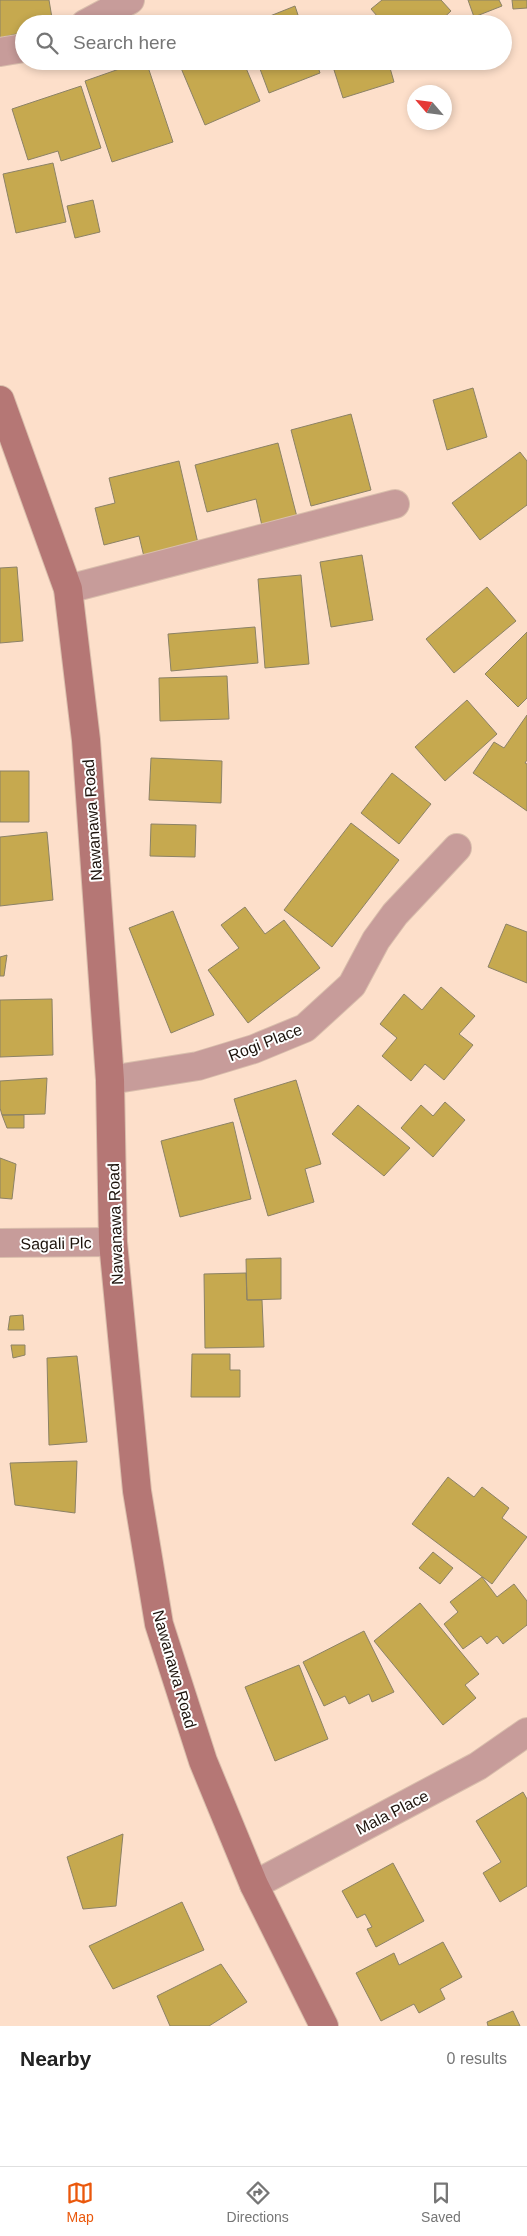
<!DOCTYPE html>
<style>
:root{--surface:#fff;--page:#f2f2f2;--text:#222;--muted:#767676;--line:#e0e0e0;--accent:#ea580c}
body{margin:0;font-family:Helvetica,sans-serif;background:var(--page);color:var(--text)}
.compass{position:absolute;left:407px;top:85px;width:45px;height:45px;border-radius:50%;background:var(--surface);box-shadow:0 2px 8px #0003;rotate:298deg}
.list{margin:0;padding:0;list-style:none}
h2{display:flex;justify-content:space-between;align-items:center;height:65px;margin:0;padding:0 20px;font-size:21px}
h2 small{font-size:16px;font-weight:400;color:var(--muted)}
.icon{flex:none;width:28px;height:28px;fill:none;stroke:currentColor;stroke-width:2;stroke-linecap:round;stroke-linejoin:round}
.map{position:relative;flex:none;width:527px;height:2026px;overflow:hidden}
.search{position:absolute;background:var(--surface);box-shadow:0 2px 8px #0003;left:15px;right:15px;top:15px;height:55px;display:flex;align-items:center;gap:12px;box-sizing:border-box;padding:0 18px;border-radius:28px;color:var(--muted);font-size:19px}
.sheet{height:140px;background:var(--surface)}
nav{display:flex;justify-content:space-around;align-items:center;box-sizing:border-box;height:70px;border-top:1px solid var(--line);background:var(--surface);font-size:14px;color:var(--muted)}
nav a{display:grid;justify-items:center;gap:2px}
nav .on{color:var(--accent)}
.map>svg:first-child{display:block}
.building{fill:#c6a94f;stroke:#8c8266}
.lines{fill:none;stroke-linecap:round;stroke-linejoin:round}
.street-casing{stroke:#d9beac;stroke-width:30}
.secondary-casing{stroke:#d9beac;stroke-width:30}
.street{stroke:#c79c9a;stroke-width:28}
.secondary{stroke:#b57775;stroke-width:28}
.labels{text-anchor:middle;stroke-width:4;stroke-linejoin:round;paint-order:stroke}
.street-label{font-size:16px;fill:#1d130c;stroke:#fff}
</style>
<div class="map">
<svg width="527" height="2026" viewBox="0 0 527 2026">
<rect width="100%" height="100%" fill="#fddfca"/>
<path class="building" d="M 0,0 L 49,0 L 53,24 L 24,24 L 24,32 L 0,38 Z
M 382,0 L 441,0 L 451,11 L 437,24 L 384,24 L 371,9 Z
M 468,0 L 499,0 L 502,6 L 474,17 Z
M 512,0 L 527,0 L 527,8 L 513,9 Z
M 295,6 L 301,24 L 250,24 Z
M 142,61 L 146,61 L 173,142 L 112,162 L 85,81 Z
M 178,61 L 243,61 L 260,101 L 205,125 Z
M 257,61 L 316,61 L 320,73 L 269,93 Z
M 362,61 L 388,61 L 394,82 L 343,98 L 334,70 Z
M 81,86 L 101,148 L 61,161 L 58,151 L 28,160 L 12,109 Z
M 53,163 L 66,222 L 16,233 L 3,174 Z
M 93,200 L 100,232 L 75,238 L 67,206 Z
M 473,388 L 487,437 L 447,450 L 433,400 Z
M 351,414 L 371,490 L 311,506 L 291,430 Z
M 278,443 L 297,517 L 262,526 L 256,499 L 207,512 L 195,465 Z
M 520,452 L 527,461 L 527,505 L 480,540 L 452,503 Z
M 179,461 L 200,552 L 146,565 L 139,536 L 104,545 L 95,508 L 115,503 L 109,478 Z
M 362,555 L 373,620 L 331,627 L 320,562 Z
M 17,567 L 23,641 L 0,643 L 0,568 Z
M 301,575 L 309,664 L 265,668 L 258,579 Z
M 487,587 L 516,621 L 454,673 L 426,639 Z
M 255,627 L 258,663 L 171,671 L 168,634 Z
M 527,632 L 527,698 L 518,707 L 485,674 Z
M 227,676 L 229,719 L 160,721 L 159,678 Z
M 467,700 L 497,734 L 445,781 L 415,747 Z
M 527,715 L 527,760 L 525,763 L 527,764 L 527,811 L 473,773 L 494,742 L 504,748 Z
M 151,758 L 222,761 L 221,803 L 149,800 Z
M 0,771 L 29,771 L 29,822 L 0,822 Z
M 392,773 L 431,804 L 399,844 L 361,813 Z
M 351,823 L 399,860 L 332,947 L 284,910 Z
M 151,824 L 196,825 L 195,857 L 150,856 Z
M 47,832 L 53,900 L 0,906 L 0,837 Z
M 245,907 L 265,934 L 284,920 L 320,968 L 248,1023 L 208,970 L 239,948 L 221,925 Z
M 173,911 L 214,1015 L 171,1033 L 129,928 Z
M 506,924 L 527,932 L 527,983 L 488,967 Z
M 7,955 L 4,976 L 0,976 L 0,957 Z
M 441,987 L 475,1016 L 459,1034 L 473,1045 L 444,1080 L 425,1064 L 411,1081 L 382,1056 L 397,1038 L 380,1024 L 404,994 L 422,1010 Z
M 52,999 L 53,1055 L 0,1057 L 0,1000 Z
M 47,1078 L 45,1114 L 2,1115 L 0,1108 L 0,1081 Z
M 296,1080 L 321,1164 L 305,1169 L 314,1202 L 268,1216 L 234,1099 Z
M 445,1102 L 465,1120 L 433,1157 L 401,1128 L 421,1105 L 433,1116 Z
M 358,1105 L 410,1148 L 384,1176 L 332,1134 Z
M 2,1115 L 24,1115 L 24,1128 L 7,1128 Z
M 233,1122 L 251,1199 L 180,1217 L 161,1141 Z
M 0,1158 L 16,1164 L 12,1199 L 0,1198 Z
M 281,1258 L 281,1299 L 247,1300 L 246,1259 Z
M 246,1273 L 247,1300 L 262,1300 L 264,1347 L 205,1348 L 204,1274 Z
M 23,1315 L 24,1330 L 8,1330 L 10,1316 Z
M 11,1345 L 25,1345 L 25,1355 L 13,1358 Z
M 192,1354 L 230,1354 L 230,1370 L 240,1370 L 240,1397 L 191,1397 Z
M 77,1356 L 87,1442 L 49,1445 L 47,1358 Z
M 77,1461 L 75,1513 L 15,1505 L 10,1463 Z
M 448,1477 L 474,1497 L 482,1487 L 509,1508 L 502,1518 L 527,1537 L 492,1584 L 412,1524 Z
M 433,1552 L 453,1568 L 440,1584 L 419,1568 Z
M 482,1577 L 497,1597 L 514,1584 L 527,1601 L 527,1625 L 503,1644 L 497,1636 L 487,1644 L 481,1636 L 463,1649 L 444,1624 L 458,1612 L 450,1602 Z
M 420,1603 L 479,1674 L 465,1685 L 476,1698 L 443,1725 L 374,1641 Z
M 364,1631 L 394,1692 L 372,1702 L 369,1694 L 349,1704 L 345,1696 L 324,1706 L 303,1662 Z
M 299,1665 L 328,1739 L 275,1761 L 245,1687 Z
M 523,1792 L 527,1799 L 527,1886 L 500,1902 L 483,1873 L 501,1862 L 476,1821 Z
M 123,1834 L 116,1906 L 83,1909 L 67,1857 Z
M 393,1863 L 424,1921 L 376,1947 L 367,1929 L 372,1927 L 365,1914 L 357,1918 L 342,1891 Z
M 182,1902 L 204,1950 L 113,1989 L 89,1946 Z
M 443,1942 L 462,1977 L 440,1989 L 445,1999 L 419,2013 L 414,2004 L 381,2021 L 356,1973 L 394,1953 L 399,1965 Z
M 221,1964 L 247,2002 L 209,2026 L 170,2026 L 157,1996 Z
M 513,2011 L 520,2026 L 488,2026 L 487,2022 Z"/>
<g class="lines">
<g class="street-casing">
<path id="street" d="M 85,24 L 130,0
M 0,52 L 24,48
M 68,589 L 395,504
M 110,1080 L 198,1066 L 254,1049 L 305,1028 L 352,985 L 376,940 L 395,914 L 457,848
M 0,1243 L 113,1242
M 254,1885 L 478,1766 L 527,1732"/>
</g>
<g class="secondary-casing">
<path id="secondary" d="M 0,400 L 68,589 L 86,740 L 110,1080 L 113,1242 L 137,1491 L 159,1624 L 203,1761 L 254,1885 L 324,2026"/>
</g>
<use href="#street" class="street"/>
<use href="#secondary" class="secondary"/>
</g>
<g class="labels">
<g class="street-label">
<text transform="translate(92 820) rotate(-94)" y="6">Nawanawa Road</text>
<text transform="translate(265 1042) rotate(-21)" y="6">Rogi Place</text>
<text transform="translate(115 1224) rotate(-92)" y="6">Nawanawa Road</text>
<text transform="translate(56 1243) rotate(-1)" y="6">Sagali Plc</text>
<text transform="translate(175 1669) rotate(74)" y="6">Nawanawa Road</text>
<text transform="translate(392 1812) rotate(-27)" y="6">Mala Place</text>
</g>
</g>
</svg>
<svg class="compass" viewBox="-18 -18 36 36"><path d="M0-13l5 13h-10z" fill="#e53935"/><path d="M0 13l5-13h-10z" fill="#767676"/></svg>
<div class="search"><svg class="icon" aria-label="search" viewBox="0 0 24 24"><circle cx="10" cy="10" r="6"/><path d="M15 15l6 6"/></svg>Search here</div>
</div>
<section class="sheet">
<h2>Nearby<small>0 results</small></h2>
<ul class="list">
</ul>
</section>
<nav>
<a class="on"><svg class="icon" aria-label="map" viewBox="0 0 24 24"><path d="M3 6l6-2 6 2 6-2v14l-6 2-6-2-6 2zM9 4v14M15 6v14"/></svg>Map</a>
<a><svg class="icon" aria-label="directions" viewBox="0 0 24 24"><path d="M12 3l9 9-9 9-9-9zM9 14v-3h6M13 9l2 2-2 2"/></svg>Directions</a>
<a><svg class="icon" aria-label="saved" viewBox="0 0 24 24"><path d="M7 4h10v16l-5-4-5 4z"/></svg>Saved</a>
</nav>
